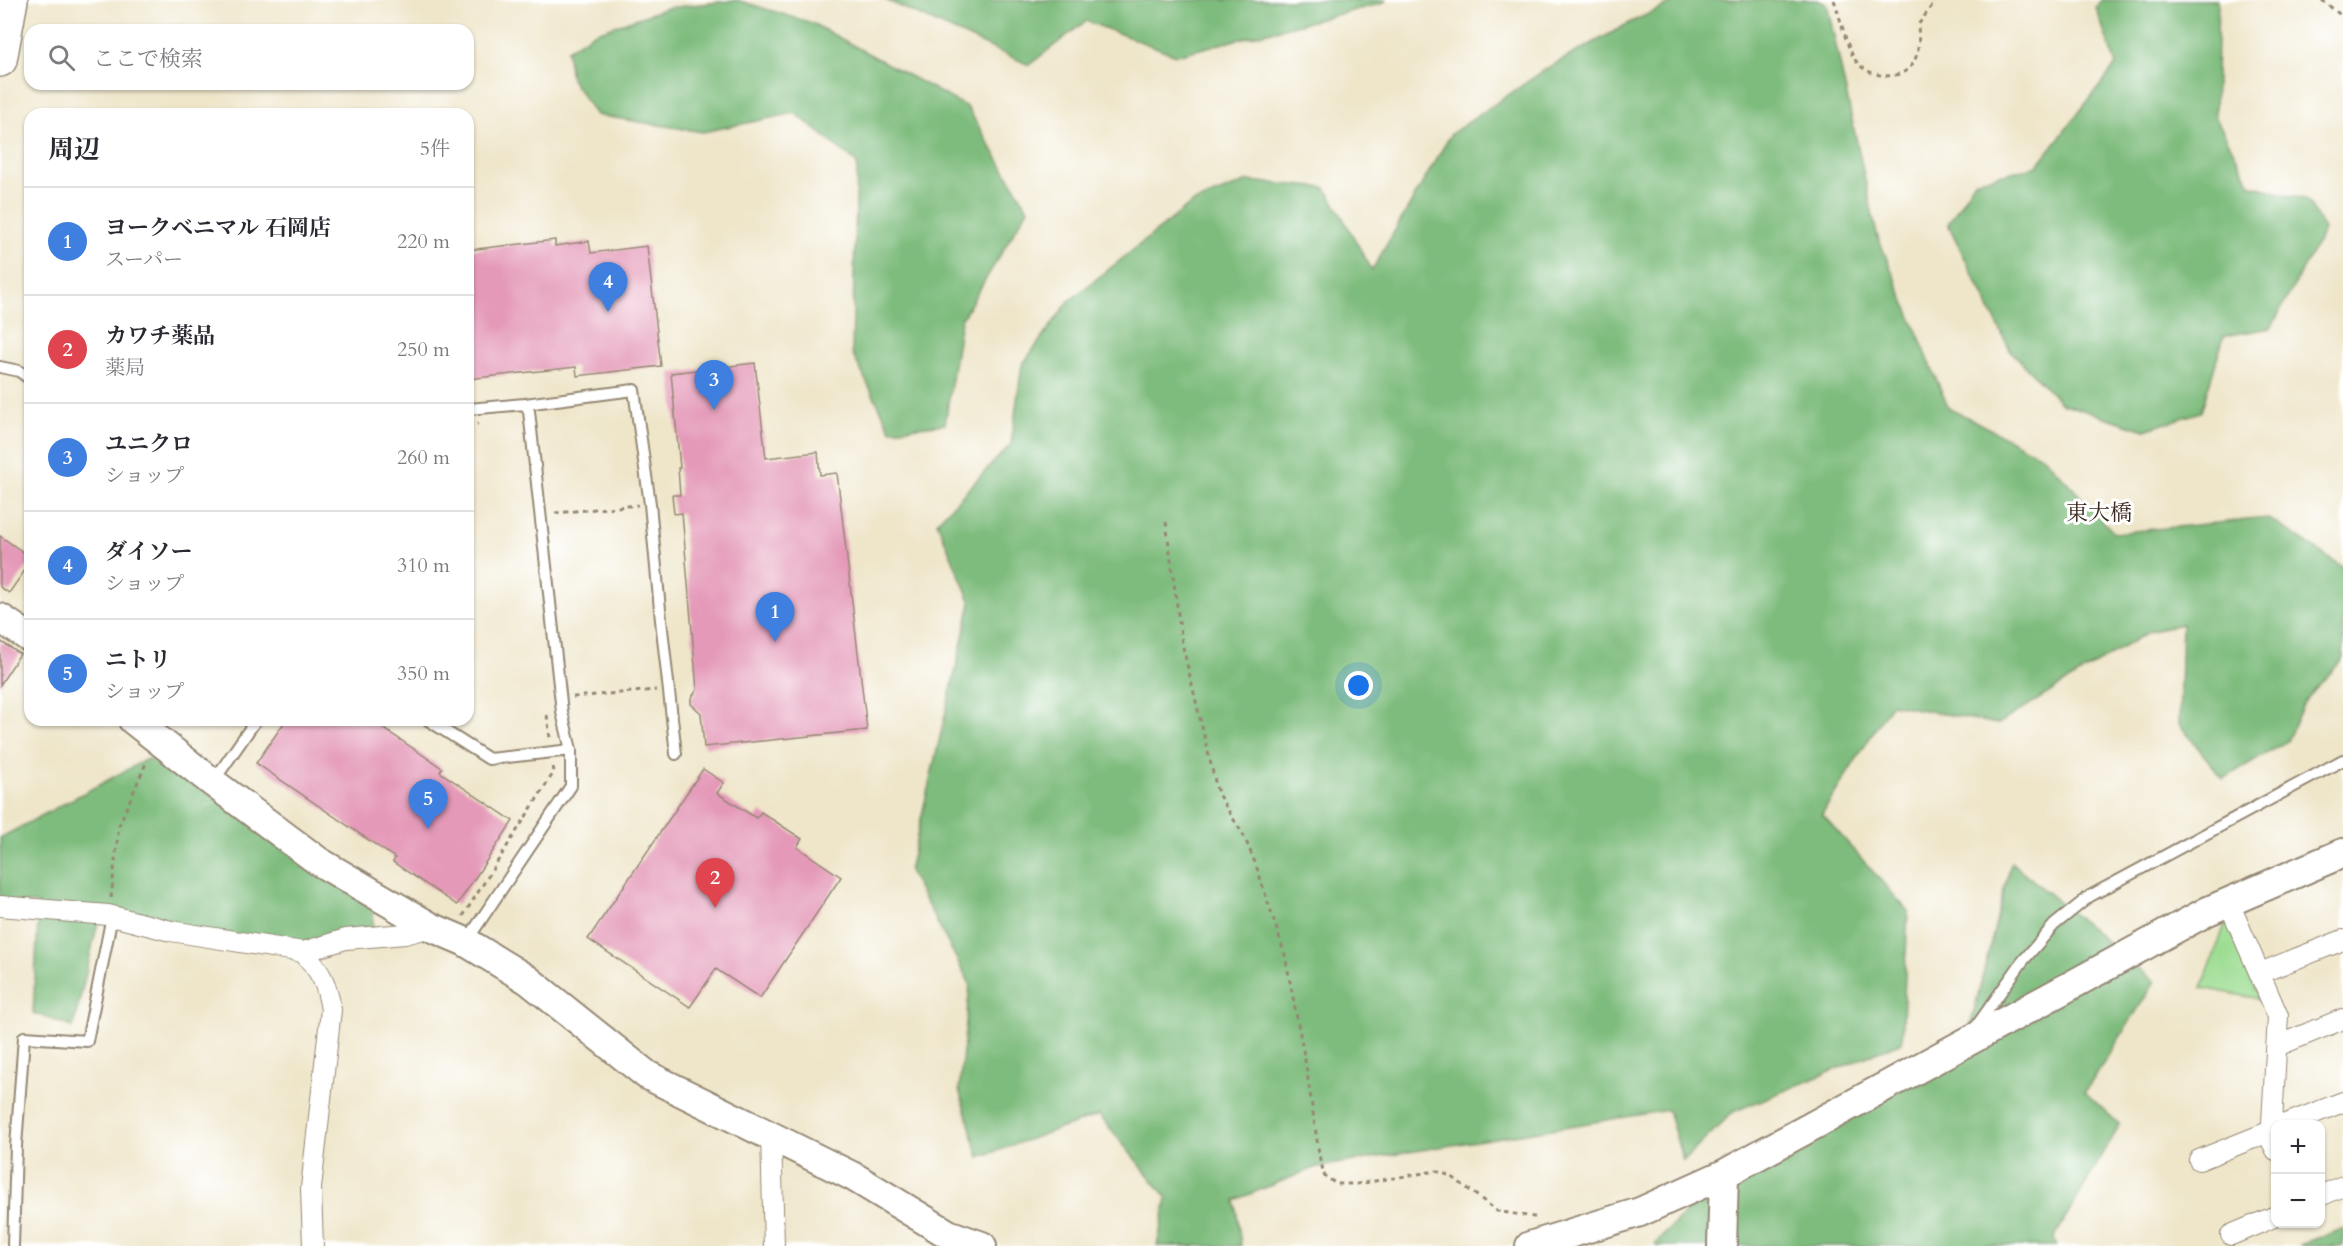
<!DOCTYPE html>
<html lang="ja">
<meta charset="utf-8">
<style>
:root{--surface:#fff;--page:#f2f2f3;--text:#2b2b33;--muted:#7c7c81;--line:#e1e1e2;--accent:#2563eb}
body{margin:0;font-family:Cardo,"Noto Serif JP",serif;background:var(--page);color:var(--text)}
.controls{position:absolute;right:18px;bottom:18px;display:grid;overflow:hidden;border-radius:12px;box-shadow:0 2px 4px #0004}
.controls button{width:54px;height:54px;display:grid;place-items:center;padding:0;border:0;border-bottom:2px solid var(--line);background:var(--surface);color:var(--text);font:30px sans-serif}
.you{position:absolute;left:1359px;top:686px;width:21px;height:21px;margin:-15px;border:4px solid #fff;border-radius:50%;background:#1a73e8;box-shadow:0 0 0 9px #1a73e833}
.badge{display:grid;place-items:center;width:39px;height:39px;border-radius:50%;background:var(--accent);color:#fff;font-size:20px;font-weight:700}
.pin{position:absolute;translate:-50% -50px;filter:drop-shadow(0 2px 3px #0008)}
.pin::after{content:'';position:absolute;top:32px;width:21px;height:18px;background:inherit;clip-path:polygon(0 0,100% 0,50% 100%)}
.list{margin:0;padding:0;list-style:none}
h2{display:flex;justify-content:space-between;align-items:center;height:78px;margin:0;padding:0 24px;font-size:26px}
h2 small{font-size:20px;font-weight:400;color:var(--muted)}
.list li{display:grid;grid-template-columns:39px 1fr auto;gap:18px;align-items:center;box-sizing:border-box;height:108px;padding:0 24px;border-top:2px solid var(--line)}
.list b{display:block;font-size:22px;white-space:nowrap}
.list p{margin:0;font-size:20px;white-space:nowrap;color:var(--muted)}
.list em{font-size:20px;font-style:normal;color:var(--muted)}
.icon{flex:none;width:33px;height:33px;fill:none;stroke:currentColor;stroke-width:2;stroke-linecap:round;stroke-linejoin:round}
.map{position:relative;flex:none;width:2343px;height:1246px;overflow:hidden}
.search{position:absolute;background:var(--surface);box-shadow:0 2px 4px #0004;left:24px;top:24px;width:450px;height:66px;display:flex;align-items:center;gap:15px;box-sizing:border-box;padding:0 21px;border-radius:18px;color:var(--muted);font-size:22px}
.panel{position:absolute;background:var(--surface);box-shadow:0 2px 4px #0004;left:24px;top:108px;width:450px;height:618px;border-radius:18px}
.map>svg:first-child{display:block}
.green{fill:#9ddd93;stroke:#6c8458;stroke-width:1.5}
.forest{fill:#7ebc7d;stroke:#5c734e;stroke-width:1.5}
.building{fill:#e499b8}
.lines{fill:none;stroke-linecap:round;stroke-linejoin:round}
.lane-casing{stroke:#958874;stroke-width:14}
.street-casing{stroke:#958874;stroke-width:22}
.secondary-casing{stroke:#958874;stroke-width:32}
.highway-casing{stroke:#958874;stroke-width:36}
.path{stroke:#958874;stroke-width:3;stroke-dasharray:4.5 4.5;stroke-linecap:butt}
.lane{stroke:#fff;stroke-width:10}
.street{stroke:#fff;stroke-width:20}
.secondary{stroke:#fff;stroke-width:28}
.highway{stroke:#fff;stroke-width:33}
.labels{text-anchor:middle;stroke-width:6;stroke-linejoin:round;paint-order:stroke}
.quarter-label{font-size:22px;fill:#3b2a1e;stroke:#fff}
</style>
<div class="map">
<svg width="2343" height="1246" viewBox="0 0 2343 1246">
<rect width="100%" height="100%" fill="#fff"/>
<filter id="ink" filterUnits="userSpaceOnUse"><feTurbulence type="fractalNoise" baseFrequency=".0167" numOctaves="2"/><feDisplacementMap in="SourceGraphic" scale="12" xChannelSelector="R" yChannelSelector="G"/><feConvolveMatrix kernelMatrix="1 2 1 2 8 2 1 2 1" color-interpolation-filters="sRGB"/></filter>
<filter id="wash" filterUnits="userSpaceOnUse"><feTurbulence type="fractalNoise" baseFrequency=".008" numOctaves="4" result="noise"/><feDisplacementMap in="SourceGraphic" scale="24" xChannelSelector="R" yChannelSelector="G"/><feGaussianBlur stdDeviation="1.35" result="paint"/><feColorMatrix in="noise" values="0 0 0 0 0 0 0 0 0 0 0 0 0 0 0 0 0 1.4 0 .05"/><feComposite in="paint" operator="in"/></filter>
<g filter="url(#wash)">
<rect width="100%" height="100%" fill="#efe6ca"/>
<path class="green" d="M 2227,919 L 2260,999 L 2202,988 Z"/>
<path class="forest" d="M 737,0 L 812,23 L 967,107 L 1028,209 L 961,320 L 945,424 L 891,430 L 852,353 L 857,163 L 795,113 L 703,132 L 596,115 L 571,79 L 567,50 L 594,33 L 667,8 Z
M 886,0 L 1386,0 L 1383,3 L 1176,55 L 1086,21 L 1029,65 Z
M 1679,0 L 1817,0 L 1827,4 L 1877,235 L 1948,407 L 2045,458 L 2114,533 L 2268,518 L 2343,567 L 2343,659 L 2304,702 L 2287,741 L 2223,779 L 2179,724 L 2182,624 L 2148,632 L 1998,724 L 1891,704 L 1822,814 L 1908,911 L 1902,1042 L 1733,1112 L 1683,1161 L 1668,1110 L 1317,1167 L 1235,1200 L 1241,1246 L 1157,1246 L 1167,1198 L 1099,1115 L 979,1157 L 959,1090 L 970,984 L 909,871 L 971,603 L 937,522 L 1011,444 L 1022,365 L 1069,301 L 1192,203 L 1248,181 L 1326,188 L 1372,270 L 1451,134 L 1546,69 L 1631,22 Z
M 2102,0 L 2218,0 L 2215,116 L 2251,185 L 2307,200 L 2324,230 L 2271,328 L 2224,336 L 2201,412 L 2145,430 L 2061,403 L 2010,350 L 1948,224 L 1975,181 L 2037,166 L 2116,65 L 2096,8 Z
M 147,759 L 163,760 L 373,909 L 373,930 L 277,946 L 101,910 L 73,1027 L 33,1013 L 39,904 L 0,900 L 0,838 Z
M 2011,862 L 2155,982 L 2085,1092 L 2120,1125 L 2054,1238 L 2056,1246 L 1656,1246 L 1656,1243 L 1747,1148 L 1964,1051 Z
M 2343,1228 L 2343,1246 L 2300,1246 L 2300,1245 Z"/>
<g id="blocks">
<path class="building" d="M 555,240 L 555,246 L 589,241 L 591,253 L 647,246 L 661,366 L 577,376 L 576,367 L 468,379 L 468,250 Z
M 755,363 L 766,458 L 818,452 L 820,475 L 837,473 L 867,730 L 704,747 L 701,713 L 691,704 L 691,698 L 697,690 L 682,513 L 674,514 L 672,495 L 680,495 L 678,468 L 680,468 L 671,373 Z
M 0,536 L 30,557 L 30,563 L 9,593 L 0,587 Z
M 0,641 L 20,654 L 0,685 Z
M 286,720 L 371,720 L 442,768 L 440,772 L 513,821 L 457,905 L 393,862 L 395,858 L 256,763 Z
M 703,769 L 724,783 L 717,793 L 756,818 L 761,812 L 802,839 L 797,847 L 841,877 L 760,998 L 716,969 L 690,1007 L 588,939 Z"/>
</g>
</g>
<g filter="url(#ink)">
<use href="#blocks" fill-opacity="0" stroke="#958874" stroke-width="1.5"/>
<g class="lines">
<g class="lane-casing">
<path id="lane" d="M 0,367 L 19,371 L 30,379
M 525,404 L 634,390 L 650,504 L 661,620 L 676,754
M 428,720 L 489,759 L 571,750
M 213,782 L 256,720
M 466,942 L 571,786 L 571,750 L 562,712 L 529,411 L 525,404 L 468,409
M 1975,1028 L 2022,962 L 2054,925 L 2090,896 L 2343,760
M 13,1246 L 16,1146 L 24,1037 L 87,1041 L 112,916"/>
</g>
<g class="street-casing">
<path id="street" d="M 2229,903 L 2278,1016 L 2271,1140 L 2276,1150
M 0,906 L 108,915 L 171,931 L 303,952 L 346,939 L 405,934 L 431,927
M 303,952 C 321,972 327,983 331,1010 L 311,1188 L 313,1246
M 2260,973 L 2343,940
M 2277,1046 L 2343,1019
M 2286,1124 L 2343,1102
M 771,1135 L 774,1246
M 2199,1160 L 2276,1129
M 2320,1196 L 2343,1186
M 2231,1235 L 2276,1216"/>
</g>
<g class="secondary-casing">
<path id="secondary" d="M 0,618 L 30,638
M 133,720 L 212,782 L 318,861 L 431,927 L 466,942 L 528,980 L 647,1075 L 854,1177 L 948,1234 L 982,1246
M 1530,1246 L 1640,1212 L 1724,1174 L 2208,911 L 2343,853
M 1722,1246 L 1724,1174"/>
</g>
<g class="highway-casing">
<path id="highway" d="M 0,60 L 11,0"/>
</g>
<path class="path" d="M 1834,0 C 1840,16 1846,45 1854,58 C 1864,76 1897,83 1911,66 C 1920,55 1919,38 1918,25 L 1936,0
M 2322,0 L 2343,17
M 468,425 L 478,424
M 555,513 L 638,505
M 1166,522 L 1182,643 L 1218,794 L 1244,836 L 1256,865 L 1285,955 L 1306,1066 L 1320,1160 L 1325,1177 L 1337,1184 L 1357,1184 L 1436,1171 L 1451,1176 L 1497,1211 L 1539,1218
M 573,697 L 656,690
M 547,715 L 550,738
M 111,898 L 119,825 L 147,761
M 463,916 L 554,772 L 553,766"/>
<use href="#lane" class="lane"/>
<use href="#street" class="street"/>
<use href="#secondary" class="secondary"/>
<use href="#highway" class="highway"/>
</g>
</g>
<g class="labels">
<g class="quarter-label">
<text x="2099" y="520">東大橋</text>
</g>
</g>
</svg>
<div class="controls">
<button>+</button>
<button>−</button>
</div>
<div class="you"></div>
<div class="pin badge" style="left:775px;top:642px;background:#3f7fe0">1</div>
<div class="pin badge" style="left:715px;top:908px;background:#e0444e">2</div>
<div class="pin badge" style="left:714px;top:410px;background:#3f7fe0">3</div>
<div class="pin badge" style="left:608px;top:312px;background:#3f7fe0">4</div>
<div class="pin badge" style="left:428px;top:829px;background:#3f7fe0">5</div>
<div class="search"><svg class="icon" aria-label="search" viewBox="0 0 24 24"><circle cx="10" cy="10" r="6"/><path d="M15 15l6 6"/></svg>ここで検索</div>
<section class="panel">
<h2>周辺<small>5件</small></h2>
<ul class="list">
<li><span class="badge" style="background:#3f7fe0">1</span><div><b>ヨークベニマル 石岡店</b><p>スーパー</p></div><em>220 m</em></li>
<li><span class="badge" style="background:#e0444e">2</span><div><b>カワチ薬品</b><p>薬局</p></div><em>250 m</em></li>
<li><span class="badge" style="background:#3f7fe0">3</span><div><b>ユニクロ</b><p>ショップ</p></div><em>260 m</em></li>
<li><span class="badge" style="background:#3f7fe0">4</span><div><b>ダイソー</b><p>ショップ</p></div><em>310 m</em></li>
<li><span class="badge" style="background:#3f7fe0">5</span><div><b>ニトリ</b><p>ショップ</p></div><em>350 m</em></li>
</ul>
</section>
</div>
